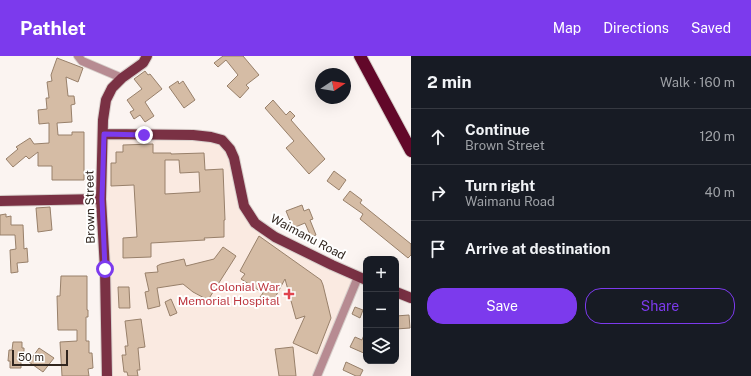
<!DOCTYPE html>
<meta charset="utf-8">
<style>
:root{--surface:#171b24;--page:#20242c;--text:#f1f3f6;--muted:#9ea1a6;--line:#363941;--accent:#7c3aed}
body{margin:0;font-family:"Public Sans",sans-serif;background:var(--page);color:var(--text)}
.controls{position:absolute;right:12px;bottom:12px;display:grid;overflow:hidden;border-radius:8px;box-shadow:0 4px 16px #0002}
.controls button{width:36px;height:36px;display:grid;place-items:center;padding:0;border:0;border-bottom:1px solid var(--line);background:var(--surface);color:var(--text);font:20px sans-serif}
.compass{position:absolute;left:315px;top:12px;width:36px;height:36px;border-radius:50%;background:var(--surface);box-shadow:0 4px 16px #0002;rotate:78deg}
.scale{position:absolute;left:12px;bottom:10px;width:56px;box-sizing:border-box;padding-left:4px;border:2px solid #31261f;border-top:0;font-size:11px;line-height:14px;white-space:nowrap;color:#31261f;-webkit-text-stroke:3px #fff;paint-order:stroke}
.stop{position:absolute;width:12px;height:12px;margin:-9px;border:3px solid #7c3aed;border-radius:50%;background:#fff}
.stop.end{background:#7c3aed;border-color:#fff;box-shadow:0 1px 4px #0008}
.list{margin:0;padding:0;list-style:none}
h2{display:flex;justify-content:space-between;align-items:center;height:52px;margin:0;padding:0 16px;font-size:17px}
h2 small{font-size:13px;font-weight:400;color:var(--muted)}
.list li{display:grid;grid-template-columns:26px 1fr auto;gap:12px;align-items:center;box-sizing:border-box;height:56px;padding:0 16px;border-top:1px solid var(--line)}
.list b{display:block;font-size:15px;white-space:nowrap}
.list p{margin:0;font-size:13px;white-space:nowrap;color:var(--muted)}
.list em{font-size:13px;font-style:normal;color:var(--muted)}
.actions{display:flex;gap:8px;padding:12px 16px}
.actions a{flex:1;padding:9px 0;border:1px solid var(--accent);border-radius:16px;text-align:center;font-size:14px;color:var(--accent)}
.actions .main{background:var(--accent);color:#fff}
.icon{flex:none;width:22px;height:22px;fill:none;stroke:currentColor;stroke-width:2;stroke-linecap:round;stroke-linejoin:round}
.map{position:relative;flex:none;width:411px;height:320px;overflow:hidden}
header{display:flex;align-items:center;gap:24px;box-sizing:border-box;height:56px;padding:0 20px;background:var(--accent);color:#fff}
header strong{font-size:19px}
nav{display:flex;gap:22px;margin-inline-start:auto;font-size:14px}
main{display:flex}
aside{flex:1;background:var(--surface)}
.map>svg:first-child{display:block}
.built{fill:#faeae1}
.building{fill:#d5bca5;stroke:#98806a;fill-rule:evenodd}
.lines{fill:none;stroke-linecap:round;stroke-linejoin:round}
.minor-casing{stroke:#d7cfcb;stroke-width:10}
.major-casing{stroke:#d7cfcb;stroke-width:12}
.highway-casing{stroke:#d7cfcb;stroke-width:14}
.minor{stroke:#b78b92;stroke-width:8}
.major{stroke:#7a3144;stroke-width:10}
.highway{stroke:#620829;stroke-width:12}
.route{stroke:#7c3aed;stroke-width:5}
.health-dot{fill:#e0444e;stroke:#fff;stroke-width:1.5}
.labels{text-anchor:middle;stroke-width:4;stroke-linejoin:round;paint-order:stroke}
.street-label{font-size:12px;fill:#31261f;stroke:#fff}
.health-label{font-size:12px;fill:#be3a42;stroke:#fff;text-anchor:end}
</style>
<header>
<strong>Pathlet</strong>
<nav><a>Map</a><a>Directions</a><a>Saved</a></nav>
</header>
<main>
<div class="map">
<svg width="411" height="320" viewBox="0 0 411 320">
<rect width="100%" height="100%" fill="#fbf4f1"/>
<path class="built" d="M 108,77 L 211,84 L 220,87 L 230,101 L 252,168 L 355,219 L 314,320 L 110,320 L 104,87 Z"/>
<path class="building" d="M 223,0 L 243,0 L 259,19 L 246,29 L 249,32 L 240,42 L 227,30 L 238,19 L 226,4 L 218,11 L 214,7 Z
M 57,2 L 83,12 L 78,26 L 66,21 L 68,40 L 74,40 L 75,48 L 71,49 L 72,66 L 57,67 L 58,79 L 72,79 L 72,76 L 84,76 L 84,124 L 52,124 L 52,110 L 38,110 L 38,96 L 29,103 L 26,100 L 13,111 L 6,103 L 18,93 L 16,91 L 30,82 L 34,88 L 49,87 L 49,67 L 39,68 L 38,54 L 47,53 L 46,42 L 49,42 L 47,26 L 52,25 L 51,19 Z
M 145,15 L 148,19 L 150,18 L 162,33 L 145,46 L 154,60 L 145,66 L 140,59 L 134,63 L 130,56 L 134,54 L 127,44 L 142,33 L 134,23 Z
M 178,25 L 179,28 L 183,25 L 195,44 L 184,52 L 169,31 Z
M 273,44 L 286,59 L 290,55 L 295,60 L 291,64 L 325,103 L 309,118 L 286,92 L 294,85 L 265,52 Z
M 153,88 L 153,97 L 171,97 L 171,98 L 204,97 L 205,114 L 223,113 L 225,164 L 224,164 L 224,181 L 204,182 L 205,184 L 151,187 L 151,201 L 123,202 L 123,182 L 137,181 L 134,129 L 111,130 L 111,107 L 116,107 L 116,96 L 123,96 L 123,89 ZM 165,104 L 179,104 L 180,117 L 199,116 L 200,136 L 165,138 Z
M 334,115 L 346,124 L 339,134 L 327,125 Z
M 350,135 L 362,144 L 360,147 L 411,188 L 411,199 L 408,202 L 360,163 L 363,158 L 343,144 Z
M 302,149 L 304,155 L 309,153 L 313,163 L 310,164 L 316,179 L 311,181 L 305,167 L 293,172 L 286,155 Z
M 50,151 L 52,174 L 38,176 L 36,152 Z
M 6,158 L 6,161 L 11,160 L 11,169 L 23,169 L 24,193 L 27,192 L 28,206 L 17,207 L 18,216 L 11,217 L 10,194 L 16,193 L 15,179 L 0,179 L 0,159 Z
M 259,180 L 321,224 L 323,229 L 331,262 L 317,298 L 293,287 L 305,260 L 296,263 L 285,223 L 271,249 L 260,241 L 263,237 L 241,223 L 245,218 L 240,215 Z
M 223,191 L 236,200 L 208,244 L 193,236 L 183,228 L 157,232 L 160,250 L 148,253 L 145,236 L 149,235 L 145,217 L 158,216 L 157,210 L 161,208 L 184,203 L 186,210 L 214,203 Z
M 61,220 L 87,220 L 87,254 L 88,254 L 88,261 L 86,261 L 86,285 L 89,285 L 89,297 L 92,297 L 93,312 L 88,313 L 89,320 L 62,320 L 60,286 L 77,285 L 77,274 L 58,274 L 57,240 L 60,240 Z
M 118,231 L 129,231 L 130,252 L 119,252 Z
M 171,243 L 177,257 L 170,260 L 165,246 Z
M 355,251 L 363,254 L 360,262 L 352,258 Z
M 409,259 L 410,272 L 396,273 L 396,260 Z
M 141,263 L 145,291 L 138,292 L 140,314 L 137,314 L 138,320 L 128,320 L 127,316 L 124,316 L 122,299 L 126,299 L 125,290 L 128,290 L 125,265 Z
M 366,274 L 366,298 L 350,291 L 355,281 L 362,284 Z
M 13,286 L 22,286 L 22,292 L 24,292 L 24,302 L 21,300 L 21,312 L 10,312 L 10,305 L 8,305 L 9,294 L 12,294 Z
M 293,291 L 296,320 L 279,320 L 275,293 Z
M 39,292 L 54,302 L 43,316 L 29,306 Z
M 346,306 L 363,314 L 360,320 L 356,320 L 343,314 Z"/>
<g class="lines">
<g class="minor-casing">
<path id="minor" d="M 78,0 L 82,5 L 122,22
M 317,320 L 358,221"/>
</g>
<g class="major-casing">
<path id="major" d="M 104,78 L 193,79 L 211,81 L 222,84 L 230,93 L 234,102 L 244,150 L 255,167 L 275,181 L 332,209 L 366,224
M 0,145 L 101,143
M 396,236 L 411,242
M 107,320 L 105,213 L 101,143 L 103,64 L 106,44 L 112,32 L 122,22 L 143,7 L 147,0"/>
</g>
<g class="highway-casing">
<path id="highway" d="M 360,0 L 411,95"/>
</g>
<use href="#minor" class="minor"/>
<use href="#major" class="major"/>
<use href="#highway" class="highway"/>
</g>
<g class="lines">
<path class="route" d="M 105,213 L 102,143 L 104,78 L 144,79"/>
</g>
<path class="health-dot" d="M287 232h4v4h4v4h-4v4h-4v-4h-4v-4h4z"/>
<g class="labels">
<g class="street-label">
<text transform="translate(90 151) rotate(-91)" y="4">Brown Street</text>
<text transform="translate(308 181) rotate(28)" y="4">Waimanu Road</text>
</g>
<g class="health-label">
<text x="280" y="235">Colonial War<tspan x="280" dy="14">Memorial Hospital</tspan></text>
</g>
</g>
</svg>
<div class="controls">
<button>+</button>
<button>−</button>
<button><svg class="icon" aria-label="layers" viewBox="0 0 24 24"><path d="M12 4l9 5-9 5-9-5zM3 14l9 5 9-5"/></svg></button>
</div>
<svg class="compass" viewBox="-18 -18 36 36"><path d="M0-13l5 13h-10z" fill="#e53935"/><path d="M0 13l5-13h-10z" fill="#9ea1a6"/></svg>
<div class="scale">50 m</div>
<div class="stop" style="left:105px;top:213px"></div>
<div class="stop end" style="left:144px;top:79px"></div>
</div>
<aside>
<h2>2 min<small>Walk · 160 m</small></h2>
<ul class="list">
<li><svg class="icon" aria-label="ahead" viewBox="0 0 24 24"><path d="M12 20V5M6 11l6-6 6 6"/></svg><div><b>Continue</b><p>Brown Street</p></div><em>120 m</em></li>
<li><svg class="icon" aria-label="right" viewBox="0 0 24 24"><path d="M7 20v-9h11M14 6l5 5-5 5"/></svg><div><b>Turn right</b><p>Waimanu Road</p></div><em>40 m</em></li>
<li><svg class="icon" aria-label="arrive" viewBox="0 0 24 24"><path d="M6 21V4h12l-3 4 3 4H6"/></svg><div><b>Arrive at destination</b></div></li>
</ul>
<div class="actions"><a class="main">Save</a><a>Share</a></div>
</aside>
</main>
